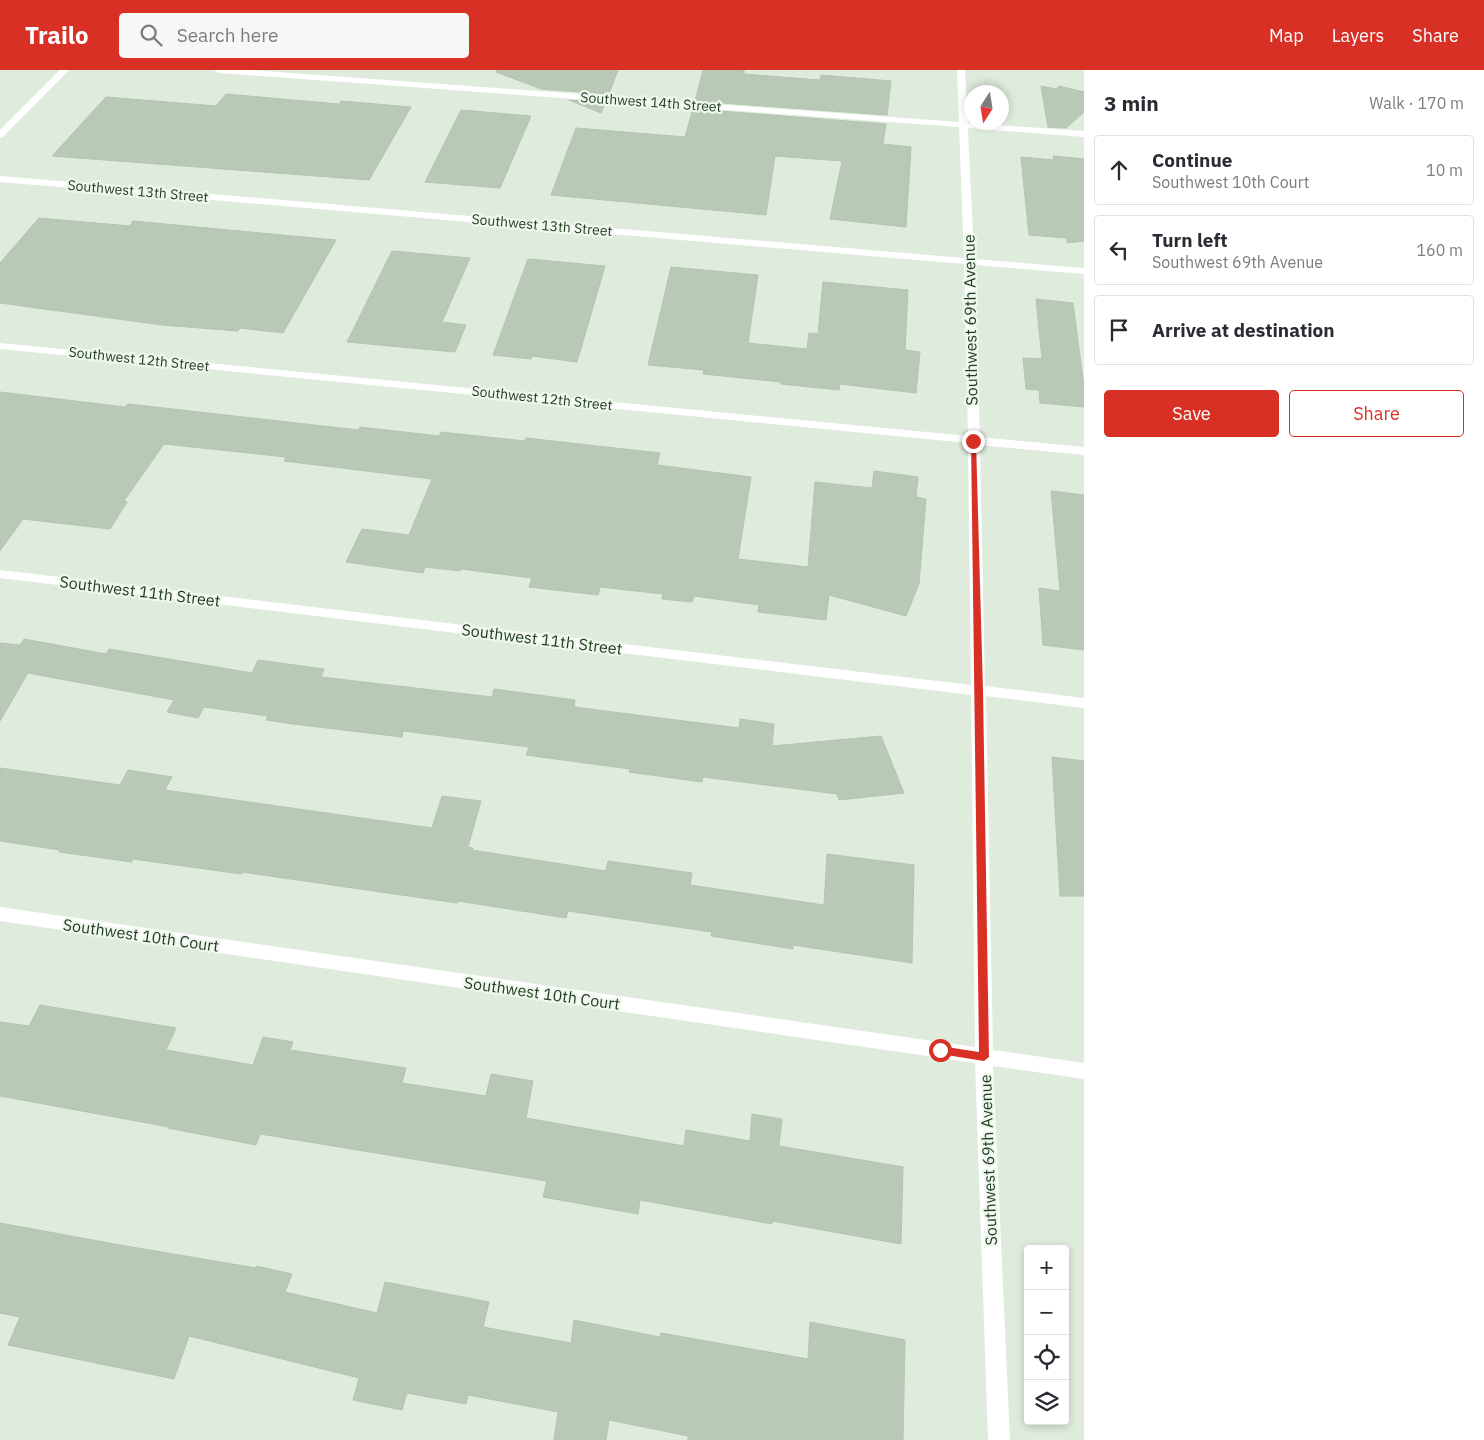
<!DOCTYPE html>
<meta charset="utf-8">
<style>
:root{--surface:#fff;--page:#f7f7f7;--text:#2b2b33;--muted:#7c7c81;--line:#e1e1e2;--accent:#d93025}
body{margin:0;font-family:"IBM Plex Sans",sans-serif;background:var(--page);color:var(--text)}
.controls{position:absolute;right:15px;bottom:15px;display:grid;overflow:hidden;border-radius:5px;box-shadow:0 2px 8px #0003}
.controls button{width:45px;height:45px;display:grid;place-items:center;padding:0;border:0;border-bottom:1px solid var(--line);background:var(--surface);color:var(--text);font:25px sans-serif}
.compass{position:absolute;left:964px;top:15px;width:45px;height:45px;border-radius:50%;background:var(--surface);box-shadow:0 2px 8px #0003;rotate:192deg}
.stop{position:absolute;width:15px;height:15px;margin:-11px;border:4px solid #d93025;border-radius:50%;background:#fff}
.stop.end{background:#d93025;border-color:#fff;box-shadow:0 1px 5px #0008}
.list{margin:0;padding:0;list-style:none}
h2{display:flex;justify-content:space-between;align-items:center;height:65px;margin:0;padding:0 20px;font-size:21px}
h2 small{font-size:16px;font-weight:400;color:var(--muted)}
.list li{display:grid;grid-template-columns:32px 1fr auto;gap:15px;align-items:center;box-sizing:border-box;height:70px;margin:0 10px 10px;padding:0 10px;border:1px solid var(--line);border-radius:5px}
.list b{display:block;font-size:19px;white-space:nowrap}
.list p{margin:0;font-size:16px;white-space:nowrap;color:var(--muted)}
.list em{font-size:16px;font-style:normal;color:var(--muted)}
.actions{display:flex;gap:10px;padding:15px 20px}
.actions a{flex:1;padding:11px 0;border:1px solid var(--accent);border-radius:5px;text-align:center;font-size:18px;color:var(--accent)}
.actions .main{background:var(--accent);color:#fff}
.icon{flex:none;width:28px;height:28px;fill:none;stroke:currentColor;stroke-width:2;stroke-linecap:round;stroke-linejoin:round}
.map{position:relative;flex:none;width:1084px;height:1370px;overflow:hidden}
header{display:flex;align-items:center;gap:30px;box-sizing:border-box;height:70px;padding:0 25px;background:var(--accent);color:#fff}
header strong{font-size:24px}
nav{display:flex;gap:28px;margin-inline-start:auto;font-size:18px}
.search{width:350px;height:45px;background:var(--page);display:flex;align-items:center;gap:12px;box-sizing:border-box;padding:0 18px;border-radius:5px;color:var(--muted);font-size:19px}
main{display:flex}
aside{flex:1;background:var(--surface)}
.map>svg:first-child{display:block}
.building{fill:#b8c9b5;stroke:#b2c5af}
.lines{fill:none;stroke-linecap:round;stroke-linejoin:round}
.minor{fill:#fff;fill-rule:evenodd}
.route{fill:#d93025}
.labels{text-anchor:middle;stroke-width:4.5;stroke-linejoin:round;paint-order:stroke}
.far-street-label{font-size:14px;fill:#1d3c1e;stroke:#f0f7ee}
.street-label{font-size:16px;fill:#1d3c1e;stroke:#f0f7ee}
</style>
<header>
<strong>Trailo</strong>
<div class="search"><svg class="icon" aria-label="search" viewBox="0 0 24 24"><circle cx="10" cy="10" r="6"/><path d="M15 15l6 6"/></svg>Search here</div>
<nav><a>Map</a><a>Layers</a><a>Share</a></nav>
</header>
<main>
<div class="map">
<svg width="1084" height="1370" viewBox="0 0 1084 1370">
<rect width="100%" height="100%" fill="#dfebdd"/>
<path class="building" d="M 497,0 L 618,0 L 609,24 L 541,19 L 496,2 Z
M 703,0 L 744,0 L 744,4 L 820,10 L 821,5 L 891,11 L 887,45 L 695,31 Z
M 1041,16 L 1056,19 L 1059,16 L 1084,22 L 1084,42 L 1066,58 L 1048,57 Z
M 226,24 L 339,34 L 341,31 L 411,37 L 369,110 L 52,86 L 106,27 L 216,36 Z
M 569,30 L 605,33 L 601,43 Z
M 693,39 L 886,54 L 883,74 L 911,77 L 906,157 L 830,149 L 842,91 L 775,86 L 766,145 L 551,125 L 576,58 L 685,67 Z
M 461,40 L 531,46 L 500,118 L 425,112 Z
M 1053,86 L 1084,89 L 1084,171 L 1067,173 L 1067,168 L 1029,165 L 1021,87 L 1054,90 Z
M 39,148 L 130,156 L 133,151 L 336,170 L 283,263 L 240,258 L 238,261 L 162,255 L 0,233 L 0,193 Z
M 392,181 L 470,188 L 442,252 L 466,255 L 455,282 L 347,272 Z
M 528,189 L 605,196 L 577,292 L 532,286 L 531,289 L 493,285 Z
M 671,197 L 758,205 L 748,273 L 807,279 L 809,263 L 818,264 L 823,212 L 908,220 L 905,280 L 920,282 L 916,323 L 840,314 L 839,320 L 781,314 L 781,312 L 703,304 L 704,300 L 648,295 Z
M 1036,229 L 1073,233 L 1084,317 L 1084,337 L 1040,333 L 1039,320 L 1026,319 L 1023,288 L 1042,289 Z
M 0,322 L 125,337 L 128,334 L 359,360 L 360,357 L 439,366 L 441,362 L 525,371 L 526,368 L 660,383 L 657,395 L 751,407 L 738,489 L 808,497 L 815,412 L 872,418 L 874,401 L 918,407 L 916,427 L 926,429 L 919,514 L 906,546 L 829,525 L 826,550 L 758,542 L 759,535 L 694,526 L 692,532 L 662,529 L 663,524 L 600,517 L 598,525 L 529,517 L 532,508 L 461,499 L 460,501 L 425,497 L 423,503 L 346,492 L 362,459 L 409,465 L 432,409 L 284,391 L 286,387 L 164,374 L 124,431 L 127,432 L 110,459 L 23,449 L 0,481 Z
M 1051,421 L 1084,425 L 1084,580 L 1043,575 L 1039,518 L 1060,521 Z
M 24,569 L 106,584 L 109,579 L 252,603 L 258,590 L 324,599 L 321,607 L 492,627 L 494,619 L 575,630 L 574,637 L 739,658 L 740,649 L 774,654 L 772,676 L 881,666 L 904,723 L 839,730 L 837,724 L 703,707 L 702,712 L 629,702 L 630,699 L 526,685 L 529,677 L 403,661 L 402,667 L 293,654 L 266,650 L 268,646 L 204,637 L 198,648 L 167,642 L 174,630 L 28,603 L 0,651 L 0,573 L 20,575 Z
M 1052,687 L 1084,691 L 1084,826 L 1060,826 Z
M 0,698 L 120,715 L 128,700 L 172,707 L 165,720 L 432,758 L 442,726 L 481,731 L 468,777 L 473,778 L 472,780 L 606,801 L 608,791 L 692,803 L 690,815 L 824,835 L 827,784 L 914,795 L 912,893 L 793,875 L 793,879 L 711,866 L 712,862 L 568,841 L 566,848 L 458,831 L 457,833 L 242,802 L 241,804 L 133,789 L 132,792 L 59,782 L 60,780 L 0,771 Z
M 40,935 L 176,958 L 166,980 L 253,995 L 263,967 L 293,972 L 290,980 L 406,998 L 402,1013 L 486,1026 L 491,1004 L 533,1011 L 526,1048 L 684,1076 L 686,1060 L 750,1071 L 752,1044 L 782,1049 L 779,1076 L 903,1097 L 901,1174 L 772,1151 L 772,1154 L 640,1130 L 638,1144 L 543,1127 L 547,1111 L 260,1064 L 256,1075 L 168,1058 L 169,1057 L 0,1026 L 0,952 L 29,956 Z
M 0,1153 L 120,1175 L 256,1198 L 256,1196 L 292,1204 L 285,1222 L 377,1243 L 385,1212 L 489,1232 L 483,1257 L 571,1273 L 574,1250 L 660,1267 L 661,1263 L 808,1289 L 810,1252 L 905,1270 L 903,1370 L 688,1370 L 688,1366 L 609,1350 L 606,1370 L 554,1370 L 558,1342 L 468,1325 L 466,1334 L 407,1323 L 402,1340 L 353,1330 L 359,1308 L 189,1266 L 174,1309 L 8,1275 L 20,1247 L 0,1243 Z"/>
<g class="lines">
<path class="minor" d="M 60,0 L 69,0 L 3,67 L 0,68 L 0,60 Z
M 214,0 L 252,0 L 959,52 L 957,0 L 965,0 L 968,53 L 1084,61 L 1084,67 L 968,58 L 974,189 L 1084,198 L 1084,204 L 974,195 L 980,367 L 1084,377 L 1084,385 L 980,375 L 985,616 L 1084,628 L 1084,638 L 986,626 L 993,980 L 1084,993 L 1084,1009 L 993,996 L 1010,1370 L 988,1370 L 975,993 L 0,851 L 0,837 L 975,977 L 971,625 L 0,508 L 0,500 L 971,615 L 968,373 L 0,279 L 0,273 L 968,366 L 964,194 L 0,112 L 0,106 L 964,188 L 959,57 L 218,3 Z"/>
</g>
<path class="route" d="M 971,369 L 976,371 L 983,621 L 989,987 L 984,991 L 940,984 L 935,980 L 940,976 L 979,982 Z"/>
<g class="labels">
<g class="far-street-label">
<text transform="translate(651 32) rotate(4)" y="5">Southwest 14th Street</text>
<text transform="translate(138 121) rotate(5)" y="5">Southwest 13th Street</text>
<text transform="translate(542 155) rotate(5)" y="5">Southwest 13th Street</text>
<text transform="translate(139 289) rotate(6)" y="5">Southwest 12th Street</text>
<text transform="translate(542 328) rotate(6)" y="5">Southwest 12th Street</text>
</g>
<g class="street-label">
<text transform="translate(970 250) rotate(-91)" y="6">Southwest 69th Avenue</text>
<text transform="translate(140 521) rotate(7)" y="6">Southwest 11th Street</text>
<text transform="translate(542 569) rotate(7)" y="6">Southwest 11th Street</text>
<text transform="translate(141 865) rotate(8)" y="6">Southwest 10th Court</text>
<text transform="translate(542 923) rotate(8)" y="6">Southwest 10th Court</text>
<text transform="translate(988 1090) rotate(-92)" y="6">Southwest 69th Avenue</text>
</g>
</g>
</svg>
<div class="controls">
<button>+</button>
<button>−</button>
<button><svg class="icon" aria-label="locate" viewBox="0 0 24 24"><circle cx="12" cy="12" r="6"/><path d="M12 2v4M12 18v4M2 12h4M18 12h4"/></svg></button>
<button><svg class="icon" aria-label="layers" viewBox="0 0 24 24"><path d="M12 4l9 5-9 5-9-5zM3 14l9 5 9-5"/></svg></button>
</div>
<svg class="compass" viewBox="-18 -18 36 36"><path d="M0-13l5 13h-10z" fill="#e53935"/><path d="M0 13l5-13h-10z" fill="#7c7c81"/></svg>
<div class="stop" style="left:940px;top:980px"></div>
<div class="stop end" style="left:973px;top:371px"></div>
</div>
<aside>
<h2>3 min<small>Walk · 170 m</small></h2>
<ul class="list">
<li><svg class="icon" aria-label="ahead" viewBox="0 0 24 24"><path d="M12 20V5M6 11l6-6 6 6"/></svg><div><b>Continue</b><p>Southwest 10th Court</p></div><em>10 m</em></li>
<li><svg class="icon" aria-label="left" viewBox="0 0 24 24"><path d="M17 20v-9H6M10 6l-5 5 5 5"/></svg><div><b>Turn left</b><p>Southwest 69th Avenue</p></div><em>160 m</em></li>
<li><svg class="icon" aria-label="arrive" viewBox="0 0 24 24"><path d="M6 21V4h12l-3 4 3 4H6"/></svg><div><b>Arrive at destination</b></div></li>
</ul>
<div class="actions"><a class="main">Save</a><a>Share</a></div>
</aside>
</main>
